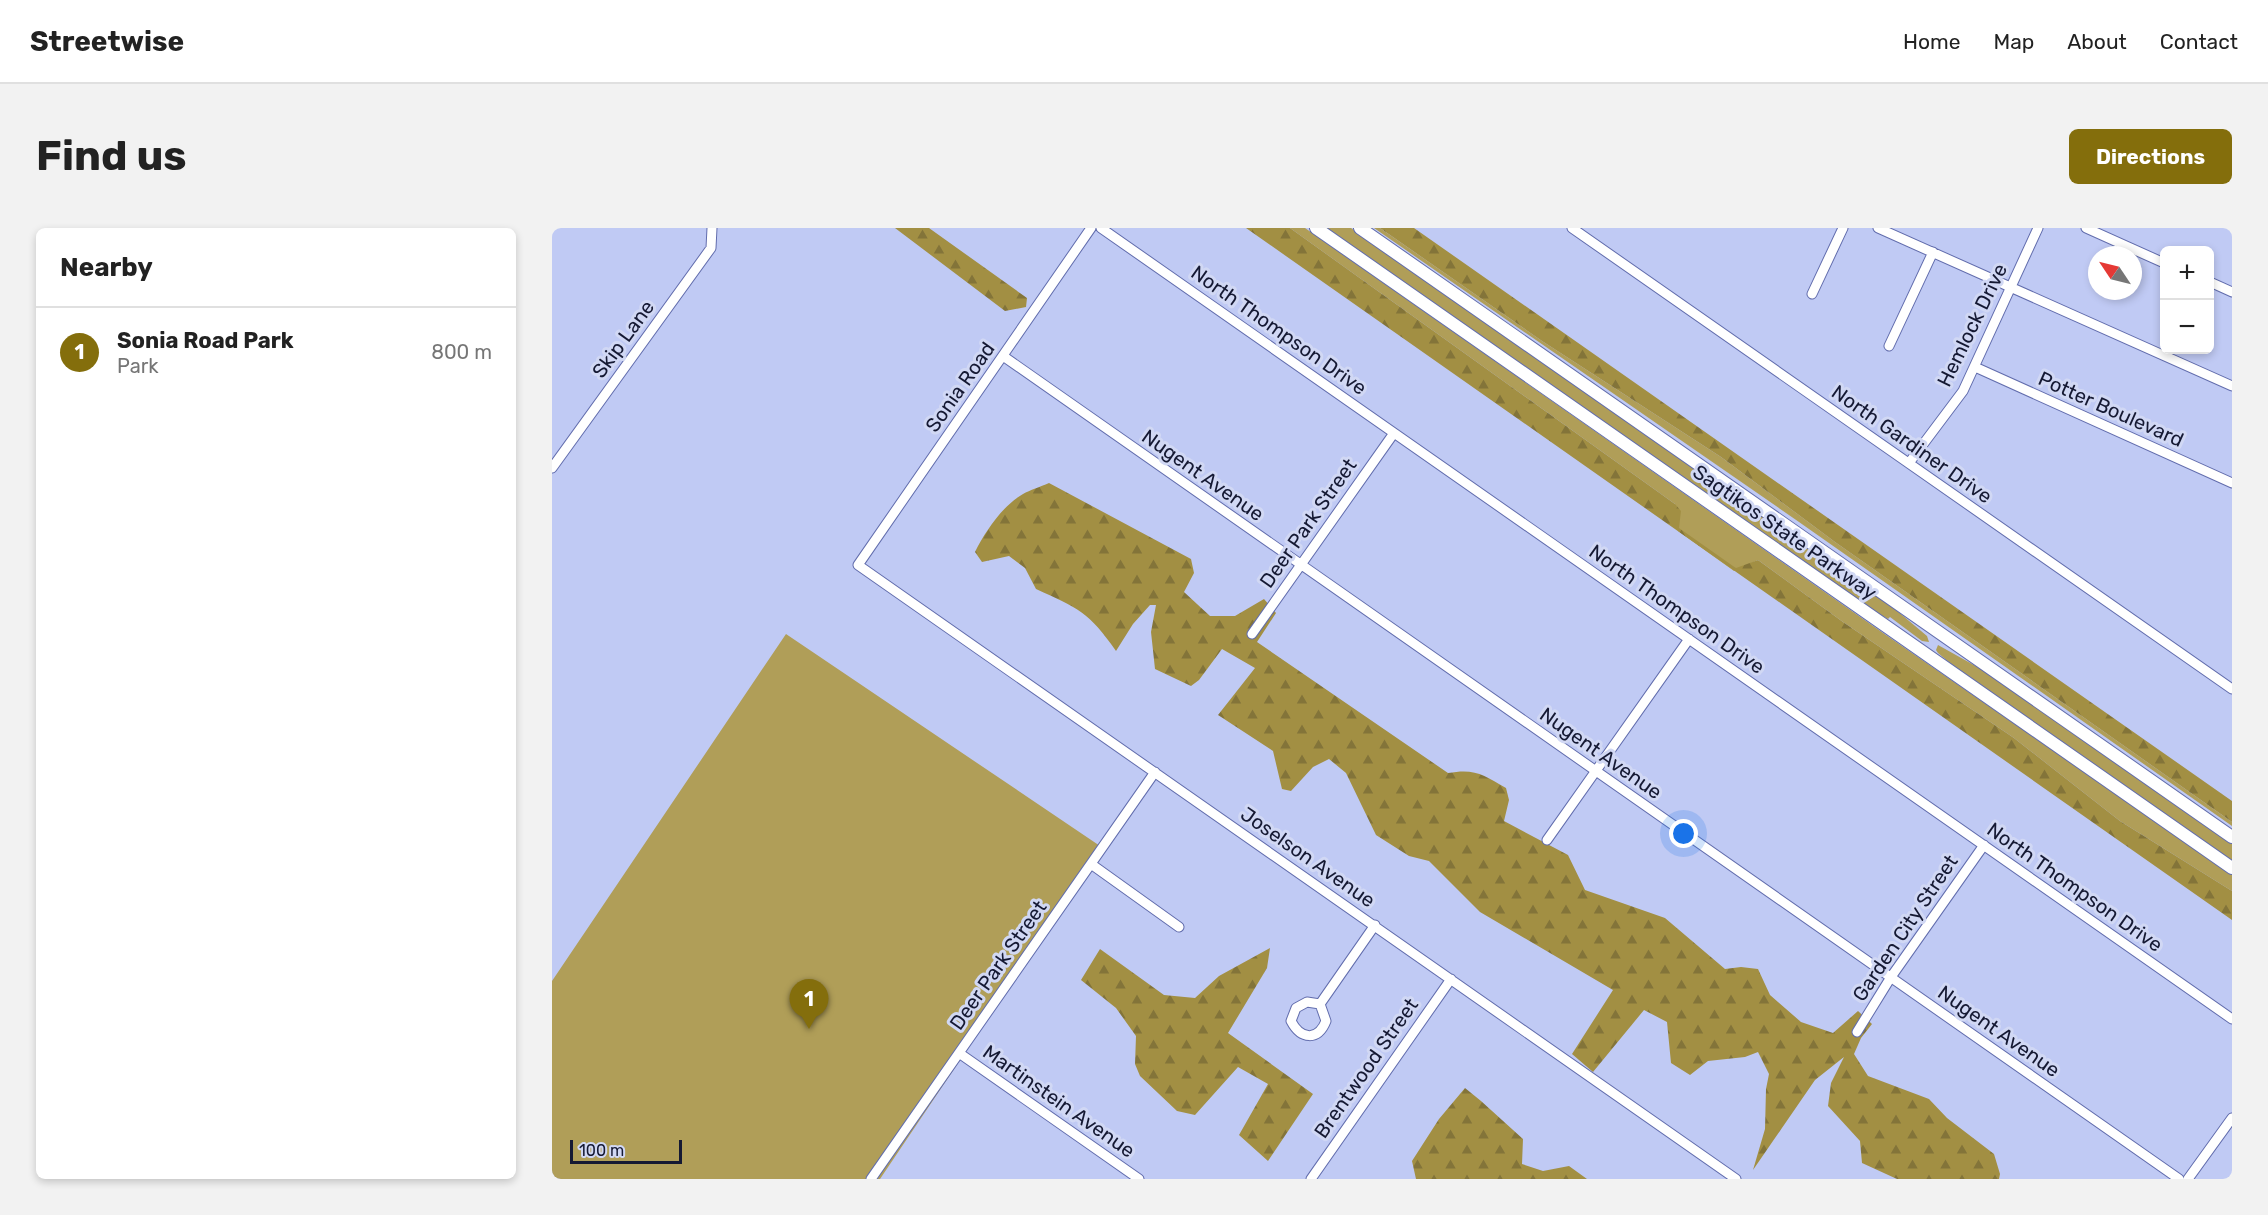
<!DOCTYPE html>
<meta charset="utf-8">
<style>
:root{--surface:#fff;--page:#f2f2f2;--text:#222;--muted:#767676;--line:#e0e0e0;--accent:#846e0c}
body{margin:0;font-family:Rubik,sans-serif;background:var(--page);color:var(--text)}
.controls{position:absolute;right:18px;top:18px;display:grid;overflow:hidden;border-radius:9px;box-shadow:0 3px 9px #0003}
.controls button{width:54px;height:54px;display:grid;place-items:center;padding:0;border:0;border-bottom:2px solid var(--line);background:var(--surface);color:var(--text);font:30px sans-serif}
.compass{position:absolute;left:1536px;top:18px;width:54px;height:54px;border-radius:50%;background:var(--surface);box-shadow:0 3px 9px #0003;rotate:305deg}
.scale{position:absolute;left:18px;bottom:15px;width:112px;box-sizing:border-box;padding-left:6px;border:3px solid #151933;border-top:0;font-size:16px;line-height:21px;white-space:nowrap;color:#151933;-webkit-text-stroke:4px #d1d8f4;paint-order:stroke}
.you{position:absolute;left:1132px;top:606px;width:21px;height:21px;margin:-15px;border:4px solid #fff;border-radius:50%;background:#1a73e8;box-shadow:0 0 0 9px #1a73e833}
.badge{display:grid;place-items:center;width:39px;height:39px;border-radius:50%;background:var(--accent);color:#fff;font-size:20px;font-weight:700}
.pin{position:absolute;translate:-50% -50px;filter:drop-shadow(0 2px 3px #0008)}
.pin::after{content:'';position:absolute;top:32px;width:21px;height:18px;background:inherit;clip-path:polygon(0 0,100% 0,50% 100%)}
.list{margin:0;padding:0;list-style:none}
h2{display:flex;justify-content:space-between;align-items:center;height:78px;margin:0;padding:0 24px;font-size:26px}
h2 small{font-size:20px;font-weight:400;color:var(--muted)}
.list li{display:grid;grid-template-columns:39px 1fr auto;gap:18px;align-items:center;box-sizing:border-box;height:90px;padding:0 24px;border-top:2px solid var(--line)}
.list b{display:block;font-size:22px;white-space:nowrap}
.list p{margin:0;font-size:20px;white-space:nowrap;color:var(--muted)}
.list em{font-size:20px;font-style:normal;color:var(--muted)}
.map{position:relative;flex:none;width:1680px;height:951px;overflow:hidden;border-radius:9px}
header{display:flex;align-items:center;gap:36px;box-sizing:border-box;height:84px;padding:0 30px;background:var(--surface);border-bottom:2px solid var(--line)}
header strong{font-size:28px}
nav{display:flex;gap:33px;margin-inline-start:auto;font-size:21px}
.intro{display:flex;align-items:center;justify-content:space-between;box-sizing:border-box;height:144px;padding:0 36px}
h1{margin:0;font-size:42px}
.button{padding:15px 27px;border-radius:9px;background:var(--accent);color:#fff;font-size:21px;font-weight:700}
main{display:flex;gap:36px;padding:0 36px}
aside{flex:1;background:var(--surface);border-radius:9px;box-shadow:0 3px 9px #0003}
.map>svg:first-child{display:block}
.green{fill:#b09e58}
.forest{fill:url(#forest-firs)}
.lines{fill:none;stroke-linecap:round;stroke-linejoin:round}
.minor-casing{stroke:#626dad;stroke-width:11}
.highway-casing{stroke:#626dad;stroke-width:14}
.minor{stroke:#fff;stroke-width:9}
.highway{stroke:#fff;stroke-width:12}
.labels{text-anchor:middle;stroke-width:6;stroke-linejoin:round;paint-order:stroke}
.street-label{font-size:20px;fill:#151933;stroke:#d1d8f4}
</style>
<header>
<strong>Streetwise</strong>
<nav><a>Home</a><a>Map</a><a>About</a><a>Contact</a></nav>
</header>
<div class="intro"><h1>Find us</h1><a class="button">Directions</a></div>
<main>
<aside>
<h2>Nearby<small></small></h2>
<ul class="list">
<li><span class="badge">1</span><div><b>Sonia Road Park</b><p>Park</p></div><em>800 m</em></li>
</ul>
</aside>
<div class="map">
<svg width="1680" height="951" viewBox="0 0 1680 951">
<defs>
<pattern id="forest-firs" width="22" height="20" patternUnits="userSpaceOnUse" patternTransform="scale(1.5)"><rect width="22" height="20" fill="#a28f43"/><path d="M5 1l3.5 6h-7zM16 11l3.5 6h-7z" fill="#837439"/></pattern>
</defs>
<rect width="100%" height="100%" fill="#c0caf4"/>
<path class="green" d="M 738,0 L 753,0 L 1334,407 L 1680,646 L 1680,663 L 1568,593 L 1462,510 L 1291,394 L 1206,332 L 1182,343 L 1126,303 L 1123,276 Z
M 772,0 L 799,0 L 1331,371 L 1375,408 L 1377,414 L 1370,413 L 1338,389 L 1336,391 L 1331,388 L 1330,390 Z
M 822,0 L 828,0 L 990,113 L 1169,229 L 1283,314 L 1680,594 L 1680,598 L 1247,294 Z
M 234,406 L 551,620 L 328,951 L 0,951 L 0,753 Z
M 1386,417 L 1429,441 L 1680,616 L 1680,633 L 1423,456 L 1386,425 L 1384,422 Z"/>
<path class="forest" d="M 343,0 L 377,0 L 475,70 L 474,79 L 453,83 Z
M 694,0 L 738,0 L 745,5 L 1123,276 L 1129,283 L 1127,300 L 1181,338 L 1184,340 L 1206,332 L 1291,394 L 1462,510 L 1568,593 L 1680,663 L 1680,692 Z
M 828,0 L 862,0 L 1680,573 L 1680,594 L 1283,314 L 1169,229 L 990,113 Z
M 497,255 L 639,331 L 642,345 L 632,364 L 658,388 L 683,388 L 712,371 L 724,385 L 705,414 L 896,545 C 923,540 932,547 954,560 L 957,572 L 952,593 L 1016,627 L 1033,662 L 1113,690 L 1173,741 L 1189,739 L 1206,741 L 1218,767 L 1249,794 L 1281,805 L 1306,783 L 1320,796 L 1309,810 L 1302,826 L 1316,848 L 1377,871 L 1395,890 L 1442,926 L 1448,946 L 1447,951 L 1345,951 L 1310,935 L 1308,913 L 1276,878 L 1279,855 L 1292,829 L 1263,852 L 1201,942 L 1213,901 L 1214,861 L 1217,846 L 1206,824 L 1193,829 L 1156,833 L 1138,847 L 1119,835 L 1115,794 L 1092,782 L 1041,844 L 1020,826 L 1061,762 L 928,684 L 877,633 L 857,628 L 824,607 L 794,545 L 777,531 L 761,539 L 739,563 L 730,561 L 721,523 L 666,487 L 703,440 L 670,421 L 647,452 L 639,458 L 603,441 L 599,404 L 604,377 L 598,377 L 581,396 L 564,423 C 537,384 526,380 484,361 L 473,340 L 457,328 L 430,334 L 423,324 C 433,304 450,278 471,266 C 478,262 488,259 497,255 Z
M 718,720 L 715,740 L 676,805 L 761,866 L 716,933 L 687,907 L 716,856 L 686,839 L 643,887 L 625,883 L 588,848 L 583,836 L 584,808 L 564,780 L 529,752 L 548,721 L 612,767 L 643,770 L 667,748 Z
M 913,860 L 929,873 L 971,911 L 970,936 L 991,943 L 1017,938 L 1035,951 L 864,951 L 860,933 L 887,891 Z"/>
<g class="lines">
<g class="minor-casing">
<path id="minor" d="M 539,0 L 306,337 L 1184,951
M 549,0 L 1680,791
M 1020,0 L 1680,461
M 1326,0 L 1680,158
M 1534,0 L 1612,35
M 1658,54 L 1680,64
M 1260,66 L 1291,0
M 1337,118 L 1381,24
M 451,128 L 1627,951
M 1423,139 L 1680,255
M 1357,235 L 1411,163 L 1486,0
M 0,240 L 159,20 L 160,0
M 700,406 L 842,205
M 995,612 L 1137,411
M 539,636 L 627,699
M 768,776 L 774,793 C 766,813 749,812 739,793 L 744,780 L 755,774 L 768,776 L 823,697
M 1305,804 L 1339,749 L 1432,617
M 407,825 L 587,951
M 319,951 L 603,544
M 759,951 L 899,751
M 1636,951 L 1680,890"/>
</g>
<g class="highway-casing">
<path id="highway" d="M 764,0 L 1680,640
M 808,0 L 1680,609"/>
</g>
<use href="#minor" class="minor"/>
<use href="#highway" class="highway"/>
</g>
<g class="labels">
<g class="street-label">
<text transform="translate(1420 97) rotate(-64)" y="7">Hemlock Drive</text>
<text transform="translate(727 102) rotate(35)" y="7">North Thompson Drive</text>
<text transform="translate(71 111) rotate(-54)" y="7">Skip Lane</text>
<text transform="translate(408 159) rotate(-55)" y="7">Sonia Road</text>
<text transform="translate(1559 181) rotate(24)" y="7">Potter Boulevard</text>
<text transform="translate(1360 216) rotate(35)" y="7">North Gardiner Drive</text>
<text transform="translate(651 247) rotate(35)" y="7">Nugent Avenue</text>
<text transform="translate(756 295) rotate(-55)" y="7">Deer Park Street</text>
<text transform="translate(1233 304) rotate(35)" y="7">Sagtikos State Parkway</text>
<text transform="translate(1125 381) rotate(35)" y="7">North Thompson Drive</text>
<text transform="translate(1049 525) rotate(35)" y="7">Nugent Avenue</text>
<text transform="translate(756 629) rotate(35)" y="7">Joselson Avenue</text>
<text transform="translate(1523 659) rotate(35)" y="7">North Thompson Drive</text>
<text transform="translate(1353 700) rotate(-56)" y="7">Garden City Street</text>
<text transform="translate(446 737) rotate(-55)" y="7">Deer Park Street</text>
<text transform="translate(1447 803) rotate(35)" y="7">Nugent Avenue</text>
<text transform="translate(814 840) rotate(-55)" y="7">Brentwood Street</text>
<text transform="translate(507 873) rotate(35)" y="7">Martinstein Avenue</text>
</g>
</g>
</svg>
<div class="controls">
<button>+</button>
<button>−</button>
</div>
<svg class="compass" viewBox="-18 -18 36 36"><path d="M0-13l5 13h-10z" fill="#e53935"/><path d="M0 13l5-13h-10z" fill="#767676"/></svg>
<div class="scale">100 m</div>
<div class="you"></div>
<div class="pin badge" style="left:257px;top:801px">1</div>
</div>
</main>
